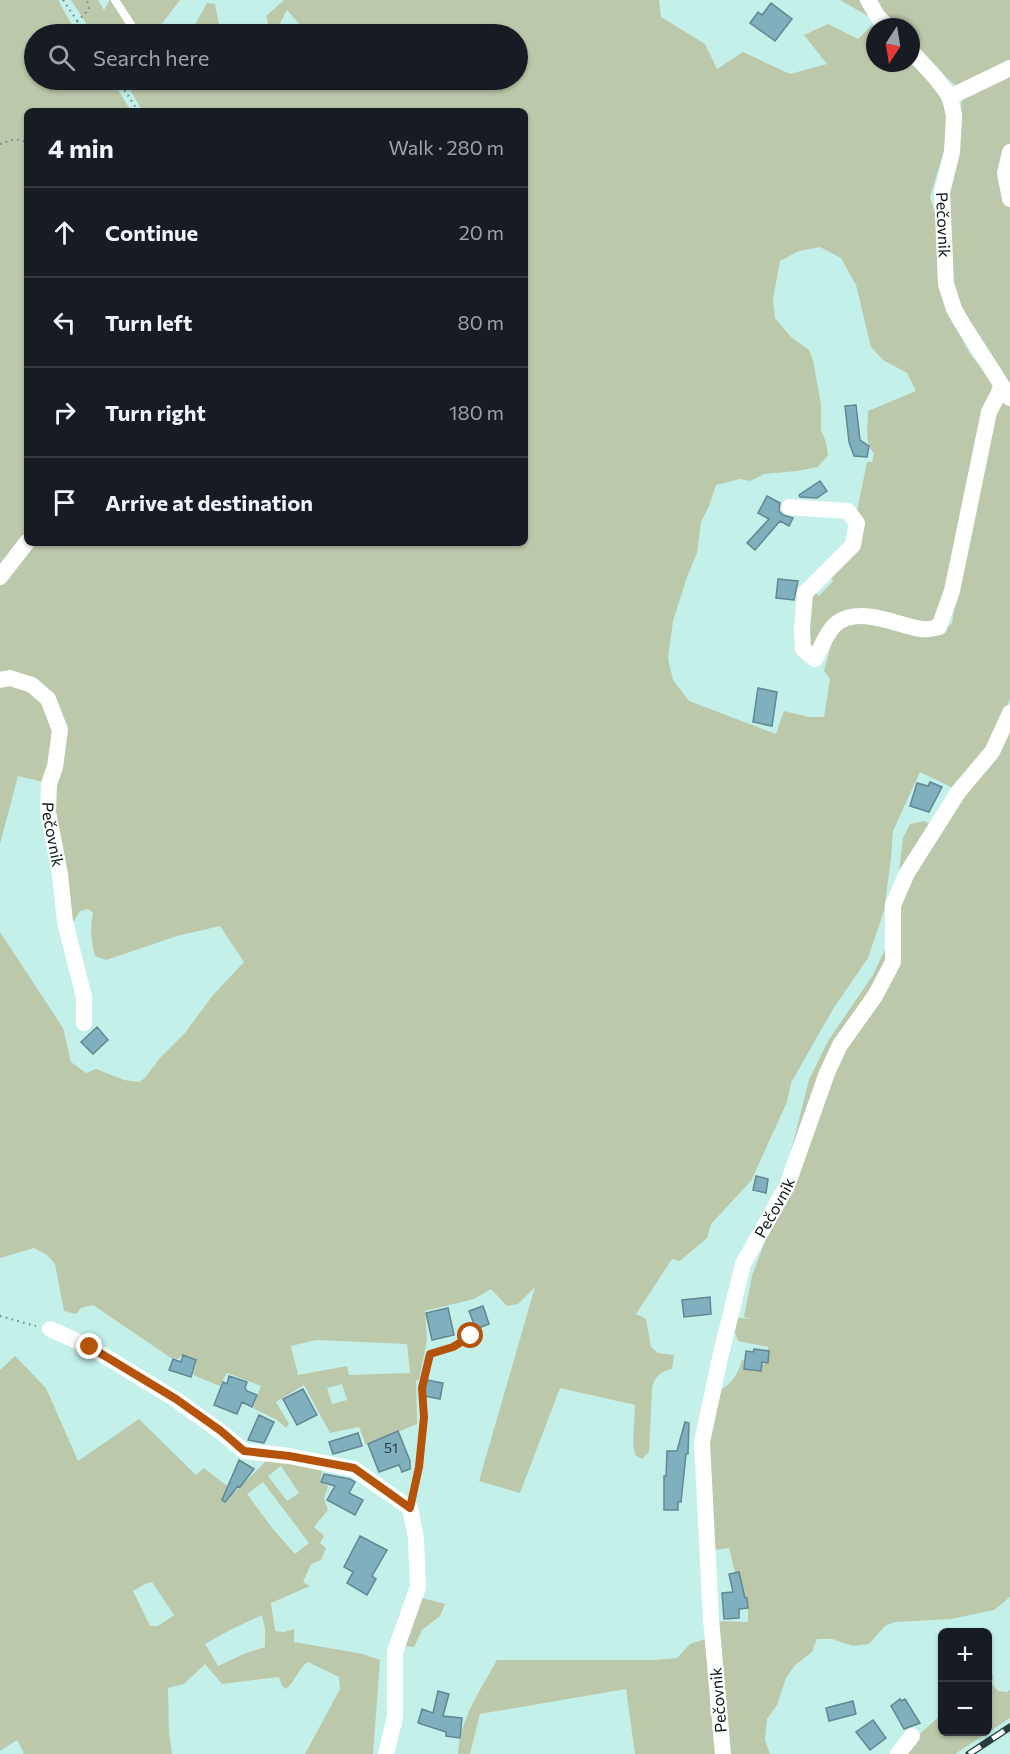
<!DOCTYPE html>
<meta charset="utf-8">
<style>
:root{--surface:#171b24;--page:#242831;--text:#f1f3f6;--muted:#9ea1a6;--line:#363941}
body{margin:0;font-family:Commissioner,sans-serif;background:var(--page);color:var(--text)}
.controls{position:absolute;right:18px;bottom:18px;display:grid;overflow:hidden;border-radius:9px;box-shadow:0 2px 4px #0004}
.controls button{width:54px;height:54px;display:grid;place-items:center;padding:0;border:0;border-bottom:2px solid var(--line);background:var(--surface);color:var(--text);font:30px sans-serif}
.compass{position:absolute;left:866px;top:18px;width:54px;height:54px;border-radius:50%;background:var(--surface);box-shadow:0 2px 4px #0004;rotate:192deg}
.stop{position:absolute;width:18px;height:18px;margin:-14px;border:4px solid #b45309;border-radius:50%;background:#fff}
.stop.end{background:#b45309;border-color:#fff;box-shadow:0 2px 6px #0008}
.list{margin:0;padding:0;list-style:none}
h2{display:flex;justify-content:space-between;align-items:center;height:78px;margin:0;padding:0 24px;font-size:26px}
h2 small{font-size:20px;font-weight:400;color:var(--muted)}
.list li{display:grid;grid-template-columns:39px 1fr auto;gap:18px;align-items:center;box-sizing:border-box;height:90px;padding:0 24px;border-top:2px solid var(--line)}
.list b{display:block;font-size:22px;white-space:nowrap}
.list em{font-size:20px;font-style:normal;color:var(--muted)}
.icon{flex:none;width:33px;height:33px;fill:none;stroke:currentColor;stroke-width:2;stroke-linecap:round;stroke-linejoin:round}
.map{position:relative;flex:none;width:1010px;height:1754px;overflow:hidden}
.search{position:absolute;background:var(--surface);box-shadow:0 2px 4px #0004;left:24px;top:24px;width:504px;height:66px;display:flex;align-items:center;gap:15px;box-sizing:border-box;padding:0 21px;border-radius:33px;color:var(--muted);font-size:22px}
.panel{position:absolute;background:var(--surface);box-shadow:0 2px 4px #0004;left:24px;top:108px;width:504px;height:438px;border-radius:9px}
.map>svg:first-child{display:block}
.green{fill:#bcc8aa;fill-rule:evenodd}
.building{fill:#80afbd;stroke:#618793;stroke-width:1.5}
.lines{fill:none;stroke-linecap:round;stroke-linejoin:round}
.path{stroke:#698783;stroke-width:2;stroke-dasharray:1.5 4.5;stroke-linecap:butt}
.service{stroke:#fff;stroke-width:8}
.minor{stroke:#fff;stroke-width:16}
.rail-casing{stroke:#293e3b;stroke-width:7}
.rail{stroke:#fff;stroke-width:4.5;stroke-dasharray:14;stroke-linecap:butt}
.route{stroke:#b45309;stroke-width:8}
.labels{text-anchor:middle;stroke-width:4.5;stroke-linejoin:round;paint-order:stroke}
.number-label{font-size:14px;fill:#233b3d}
.street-label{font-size:16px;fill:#041412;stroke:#fff}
</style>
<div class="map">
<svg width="1010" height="1754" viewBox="0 0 1010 1754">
<rect width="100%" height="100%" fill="#c4f0ea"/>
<path class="green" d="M 0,0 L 58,0 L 72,25 L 80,34 L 34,34 L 34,80 L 112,80 L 131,111 L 27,111 L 27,535 L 0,571 Z
M 71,0 L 98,0 L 104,10 L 110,0 L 180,0 L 154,34 L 121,34 L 114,26 L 99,34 L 93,34 Z
M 284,0 L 659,0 L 661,17 L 705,44 L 717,69 L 743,52 L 790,74 L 827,64 L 804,35 L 828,24 L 858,39 L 871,26 L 875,28 L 875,63 L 911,63 L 937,90 L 948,116 L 949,135 L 930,197 L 938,223 L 952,320 L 970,354 L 990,379 L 992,386 L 982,440 L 936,623 L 848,614 L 816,652 L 807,641 L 812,589 L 819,596 L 833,581 L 828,573 L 841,563 L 857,511 L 867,462 L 872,462 L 874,453 C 864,444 868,424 868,411 L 916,391 L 907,373 L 883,360 L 871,347 L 856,285 L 841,258 L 820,247 L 799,251 L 780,261 L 773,299 L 775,318 L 791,337 L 809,350 L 813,360 L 821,405 L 821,430 L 826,442 L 828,455 L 818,467 L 797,471 L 764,474 L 750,481 L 740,479 L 716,485 L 709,506 L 701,522 L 697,553 L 687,577 L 673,621 L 668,659 L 673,680 L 689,701 L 776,734 L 784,711 L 809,717 L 824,717 L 830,679 L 824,671 L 835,631 L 851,620 L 942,632 L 952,623 L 963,541 L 993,412 L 1000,402 L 1010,404 L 1010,699 L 989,748 L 953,788 L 920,772 L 893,831 L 891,858 L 884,911 L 868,958 L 833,1009 L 791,1083 L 787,1102 L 751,1181 L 711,1224 L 707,1238 L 680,1261 L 672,1259 L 636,1314 L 646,1319 L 651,1347 L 658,1353 L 674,1355 L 672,1369 C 660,1371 655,1377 652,1388 L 649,1452 L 642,1459 L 635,1455 L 633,1444 L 635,1405 L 560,1388 L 520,1493 L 479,1481 L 535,1287 L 518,1304 L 507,1306 L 491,1289 L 474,1299 L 425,1311 L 427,1340 L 419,1379 L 416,1381 L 417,1424 L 366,1445 L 359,1427 L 330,1433 L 304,1385 L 276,1402 L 289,1424 L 286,1428 L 277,1420 L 253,1408 L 261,1386 L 227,1373 L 220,1386 L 193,1375 L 197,1360 L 181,1356 L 179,1359 L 171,1358 L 93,1305 L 81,1308 L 76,1314 L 64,1311 L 55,1264 L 47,1255 L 34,1248 L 0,1258 L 0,932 L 63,1028 L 71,1062 L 86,1073 L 96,1069 L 124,1080 L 139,1082 L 145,1078 L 160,1058 L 185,1033 L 213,995 L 244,962 L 220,926 L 177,936 L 106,960 L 95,956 C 91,941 90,928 93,913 L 88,909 L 80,911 L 74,921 L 67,922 L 49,800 L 56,705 L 0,675 L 0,582 L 30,543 L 525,543 L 525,111 L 142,111 L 125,80 L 310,80 L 326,81 L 327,80 L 518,80 L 518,34 L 308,34 L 287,10 L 276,31 L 269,27 L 266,16 ZM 316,1340 L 407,1344 L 410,1373 L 349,1375 L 347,1366 L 298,1375 L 291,1346 ZM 342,1384 L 347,1400 L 332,1404 L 327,1388 Z
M 840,0 L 859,0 L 873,19 Z
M 875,0 L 1010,0 L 1010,60 L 960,89 L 948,79 L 911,42 L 911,27 L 897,27 Z
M 207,3 L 215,4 L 221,34 L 190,34 Z
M 1010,76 L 1010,390 L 983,351 L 954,292 L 946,192 L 962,124 L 961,102 L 969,94 Z
M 0,683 L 38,692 L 55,738 L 43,782 L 18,776 L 0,844 Z
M 1010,727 L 1010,1597 L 994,1610 L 951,1619 L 895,1622 L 885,1626 L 869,1644 L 853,1646 L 832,1639 L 817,1639 L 812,1652 L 795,1665 L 786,1678 L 777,1705 L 767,1719 L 765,1740 L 770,1754 L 726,1754 L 716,1621 L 748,1622 L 748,1598 L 741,1596 L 729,1548 L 715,1550 L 707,1432 L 717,1392 C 732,1384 737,1376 742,1360 L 765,1364 L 768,1347 L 738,1341 L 730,1317 L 752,1319 L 744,1317 L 752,1276 L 775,1214 L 809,1080 L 828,1041 L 873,975 L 886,947 L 894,914 L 903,838 L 910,824 L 924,821 L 937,827 Z
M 15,1356 L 46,1388 L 78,1461 L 139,1419 L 196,1475 L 204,1468 L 235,1492 L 267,1460 L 323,1467 L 320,1482 L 328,1486 L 324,1499 L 328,1510 L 314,1527 L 324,1536 L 320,1543 L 326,1548 L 321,1560 L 311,1564 L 303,1582 L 310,1586 L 271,1603 L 275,1631 L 284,1632 L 294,1629 L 294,1642 L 363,1654 L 380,1660 L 373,1754 L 305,1754 L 340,1689 L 339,1677 L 308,1662 C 298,1668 296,1681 286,1689 L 282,1686 L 279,1677 L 222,1684 L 205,1664 L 184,1684 L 168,1688 L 169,1733 L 172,1754 L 23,1754 L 24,1753 L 17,1740 L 0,1751 L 0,1370 ZM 281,1466 L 299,1493 L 287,1501 L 268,1476 ZM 263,1482 L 309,1543 L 295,1554 L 273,1529 L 247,1494 ZM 152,1582 L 174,1615 L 158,1626 L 150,1626 L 133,1591 L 145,1584 ZM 262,1615 L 265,1629 L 265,1647 L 246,1653 L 218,1666 L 205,1644 L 230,1630 Z
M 418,1597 L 445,1604 L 440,1616 L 422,1630 L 414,1647 L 403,1646 Z
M 705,1639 L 715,1754 L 635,1754 L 626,1689 L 480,1714 L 470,1754 L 458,1754 C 460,1719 480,1691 497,1660 L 655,1660 L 677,1658 L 690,1644 Z
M 988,1667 L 993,1676 L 992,1684 L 998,1691 L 1007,1692 L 1010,1690 L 1010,1718 L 955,1754 L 903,1754 L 915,1738 L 942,1714 L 942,1732 L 988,1732 Z"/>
<path class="building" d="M 771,3 L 792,19 L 775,41 L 750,23 L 758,12 L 762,15 Z
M 856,405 L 860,440 L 869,446 L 867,457 L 854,456 L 849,442 L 845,406 Z
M 820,481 L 827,491 L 817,498 L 800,497 L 799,495 Z
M 767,496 L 780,503 L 779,511 L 783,515 L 793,518 L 789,526 L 780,521 L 755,550 L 747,543 L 769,519 L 758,513 Z
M 778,579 L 798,581 L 794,600 L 776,598 Z
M 758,688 L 777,692 L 772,726 L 753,722 Z
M 930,782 L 942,787 L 929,812 L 910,806 L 917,783 L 928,786 Z
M 97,1027 L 108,1040 L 93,1054 L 81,1042 Z
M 756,1176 L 768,1179 L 766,1193 L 753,1190 Z
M 710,1297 L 711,1314 L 684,1317 L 682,1300 Z
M 483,1306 L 489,1324 L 476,1329 L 469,1311 Z
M 448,1308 L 454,1335 L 432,1340 L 426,1313 Z
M 754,1349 L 769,1351 L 768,1363 L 762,1362 L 761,1371 L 744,1369 L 746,1351 L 753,1352 Z
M 183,1355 L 196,1360 L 191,1377 L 169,1370 L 173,1359 L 181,1362 Z
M 229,1376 L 247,1382 L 245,1388 L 247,1391 L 257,1395 L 252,1407 L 242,1402 L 237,1414 L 214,1405 L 223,1382 L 227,1384 Z
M 427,1380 L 443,1383 L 440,1399 L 424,1396 Z
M 303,1389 L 317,1415 L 297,1425 L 283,1399 Z
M 259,1415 L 274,1422 L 264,1443 L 248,1440 Z
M 685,1422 L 689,1423 L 688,1454 L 686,1454 L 681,1502 L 678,1502 L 678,1510 L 664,1510 L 664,1476 L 666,1476 L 667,1451 L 677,1451 Z
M 398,1431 L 410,1461 L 410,1469 L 402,1472 L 399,1465 L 379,1472 L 368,1444 Z
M 358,1433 L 362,1446 L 333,1454 L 329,1442 Z
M 239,1460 L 254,1469 L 240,1487 L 238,1486 L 225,1502 L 222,1500 Z
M 324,1474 L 350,1479 L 355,1482 L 349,1493 L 363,1500 L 355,1515 L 327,1500 L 335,1486 L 321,1482 Z
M 360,1536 L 387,1550 L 372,1576 L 376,1579 L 367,1595 L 347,1583 L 353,1572 L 344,1567 Z
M 739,1572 L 745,1598 L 747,1598 L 748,1608 L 739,1609 L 739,1618 L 724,1619 L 722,1593 L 733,1592 L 729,1574 Z
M 438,1691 L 449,1694 L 443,1716 L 462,1718 L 460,1738 L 446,1736 L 446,1732 L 418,1723 L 422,1709 L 433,1713 Z
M 900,1699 L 901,1701 L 905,1699 L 920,1723 L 904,1729 L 891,1706 Z
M 853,1701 L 856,1714 L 829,1721 L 826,1708 Z
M 873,1720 L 886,1738 L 870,1750 L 856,1732 Z"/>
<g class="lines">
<path class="path" d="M 63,0 L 86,34
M 77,22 L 89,9 L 87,0
M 118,80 L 138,111
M 0,144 L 15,139 L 27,142
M 0,1316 L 36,1326
M 413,1493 L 419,1467 L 424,1417 L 422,1388 L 431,1354 L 453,1347 L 471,1336"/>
<path class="service" d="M 115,0 L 137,34"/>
<g class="minor">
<path d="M 868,0 L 878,17 L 888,27"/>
<path id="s1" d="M 911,51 L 935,77 L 950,97 L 954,116 L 952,152 L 942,192 L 946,284 L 954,309 L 962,323 L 1010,398"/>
<path d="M 950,97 L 1010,68"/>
<path d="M 1010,152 L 1005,173 L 1010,199"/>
<path d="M 789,507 L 848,511 L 857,523 L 853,545 L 805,593 L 802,629 L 803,649 L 815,659 C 821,648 827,631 837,623 C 861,606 896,625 921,629 C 927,630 933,628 939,627 L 952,591 L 989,412 L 1002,387"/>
<path d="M 0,577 L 27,542"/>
<path id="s2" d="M 0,680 L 10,678 L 32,685 L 48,699 L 60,730 L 55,767 L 49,784 L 48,812 L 60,874 L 65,922 L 84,997 L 84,1023"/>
<path d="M 50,1329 L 90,1347 L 175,1399 L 221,1432 L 244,1451 L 289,1456 L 354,1469 L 410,1508 L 416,1538 L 418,1587 L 395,1652 L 395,1717 L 386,1754"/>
<path id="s3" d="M 723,1754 L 711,1619 L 702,1442 L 720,1358 L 743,1264 L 787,1186 L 827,1073 L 840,1045 L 875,996 L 893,962 L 893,905 L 907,873 L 959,791 L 992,752 L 1010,713"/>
<path d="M 898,1754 L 912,1736"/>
</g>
<g class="rail-casing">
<path id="rail" d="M 969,1754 L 1010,1727"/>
</g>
<use href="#rail" class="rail"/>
</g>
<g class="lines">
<path class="route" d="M 90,1347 L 176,1399 L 221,1431 L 244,1451 L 289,1456 L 354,1468 L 410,1508 L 419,1467 L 424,1417 L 422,1388 L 430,1354 L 453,1347 L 471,1336"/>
</g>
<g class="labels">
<g class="number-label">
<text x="391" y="1453">51</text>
</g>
<g class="street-label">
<text dy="6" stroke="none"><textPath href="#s1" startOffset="190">Pečovnik</textPath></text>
<text dy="6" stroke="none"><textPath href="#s2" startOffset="194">Pečovnik</textPath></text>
<text dy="6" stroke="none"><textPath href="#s3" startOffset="560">Pečovnik</textPath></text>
<text transform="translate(718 1700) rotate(-95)" y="6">Pečovnik</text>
</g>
</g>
</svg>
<div class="controls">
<button>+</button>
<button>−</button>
</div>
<svg class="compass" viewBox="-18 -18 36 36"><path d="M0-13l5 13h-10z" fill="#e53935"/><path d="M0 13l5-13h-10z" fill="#9ea1a6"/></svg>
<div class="stop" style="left:471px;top:1336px"></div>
<div class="stop end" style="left:90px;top:1347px"></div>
<div class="search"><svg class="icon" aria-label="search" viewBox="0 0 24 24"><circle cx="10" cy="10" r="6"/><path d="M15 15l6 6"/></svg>Search here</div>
<section class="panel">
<h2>4 min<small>Walk · 280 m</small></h2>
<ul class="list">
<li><svg class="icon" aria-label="ahead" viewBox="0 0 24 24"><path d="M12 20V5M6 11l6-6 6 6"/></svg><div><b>Continue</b></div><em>20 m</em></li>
<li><svg class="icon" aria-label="left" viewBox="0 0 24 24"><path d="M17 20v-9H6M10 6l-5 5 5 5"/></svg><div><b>Turn left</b></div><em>80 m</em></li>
<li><svg class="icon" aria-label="right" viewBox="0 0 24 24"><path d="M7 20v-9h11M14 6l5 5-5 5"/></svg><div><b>Turn right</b></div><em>180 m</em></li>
<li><svg class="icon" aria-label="arrive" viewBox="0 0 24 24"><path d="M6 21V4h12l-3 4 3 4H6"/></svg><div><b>Arrive at destination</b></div></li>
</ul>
</section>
</div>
